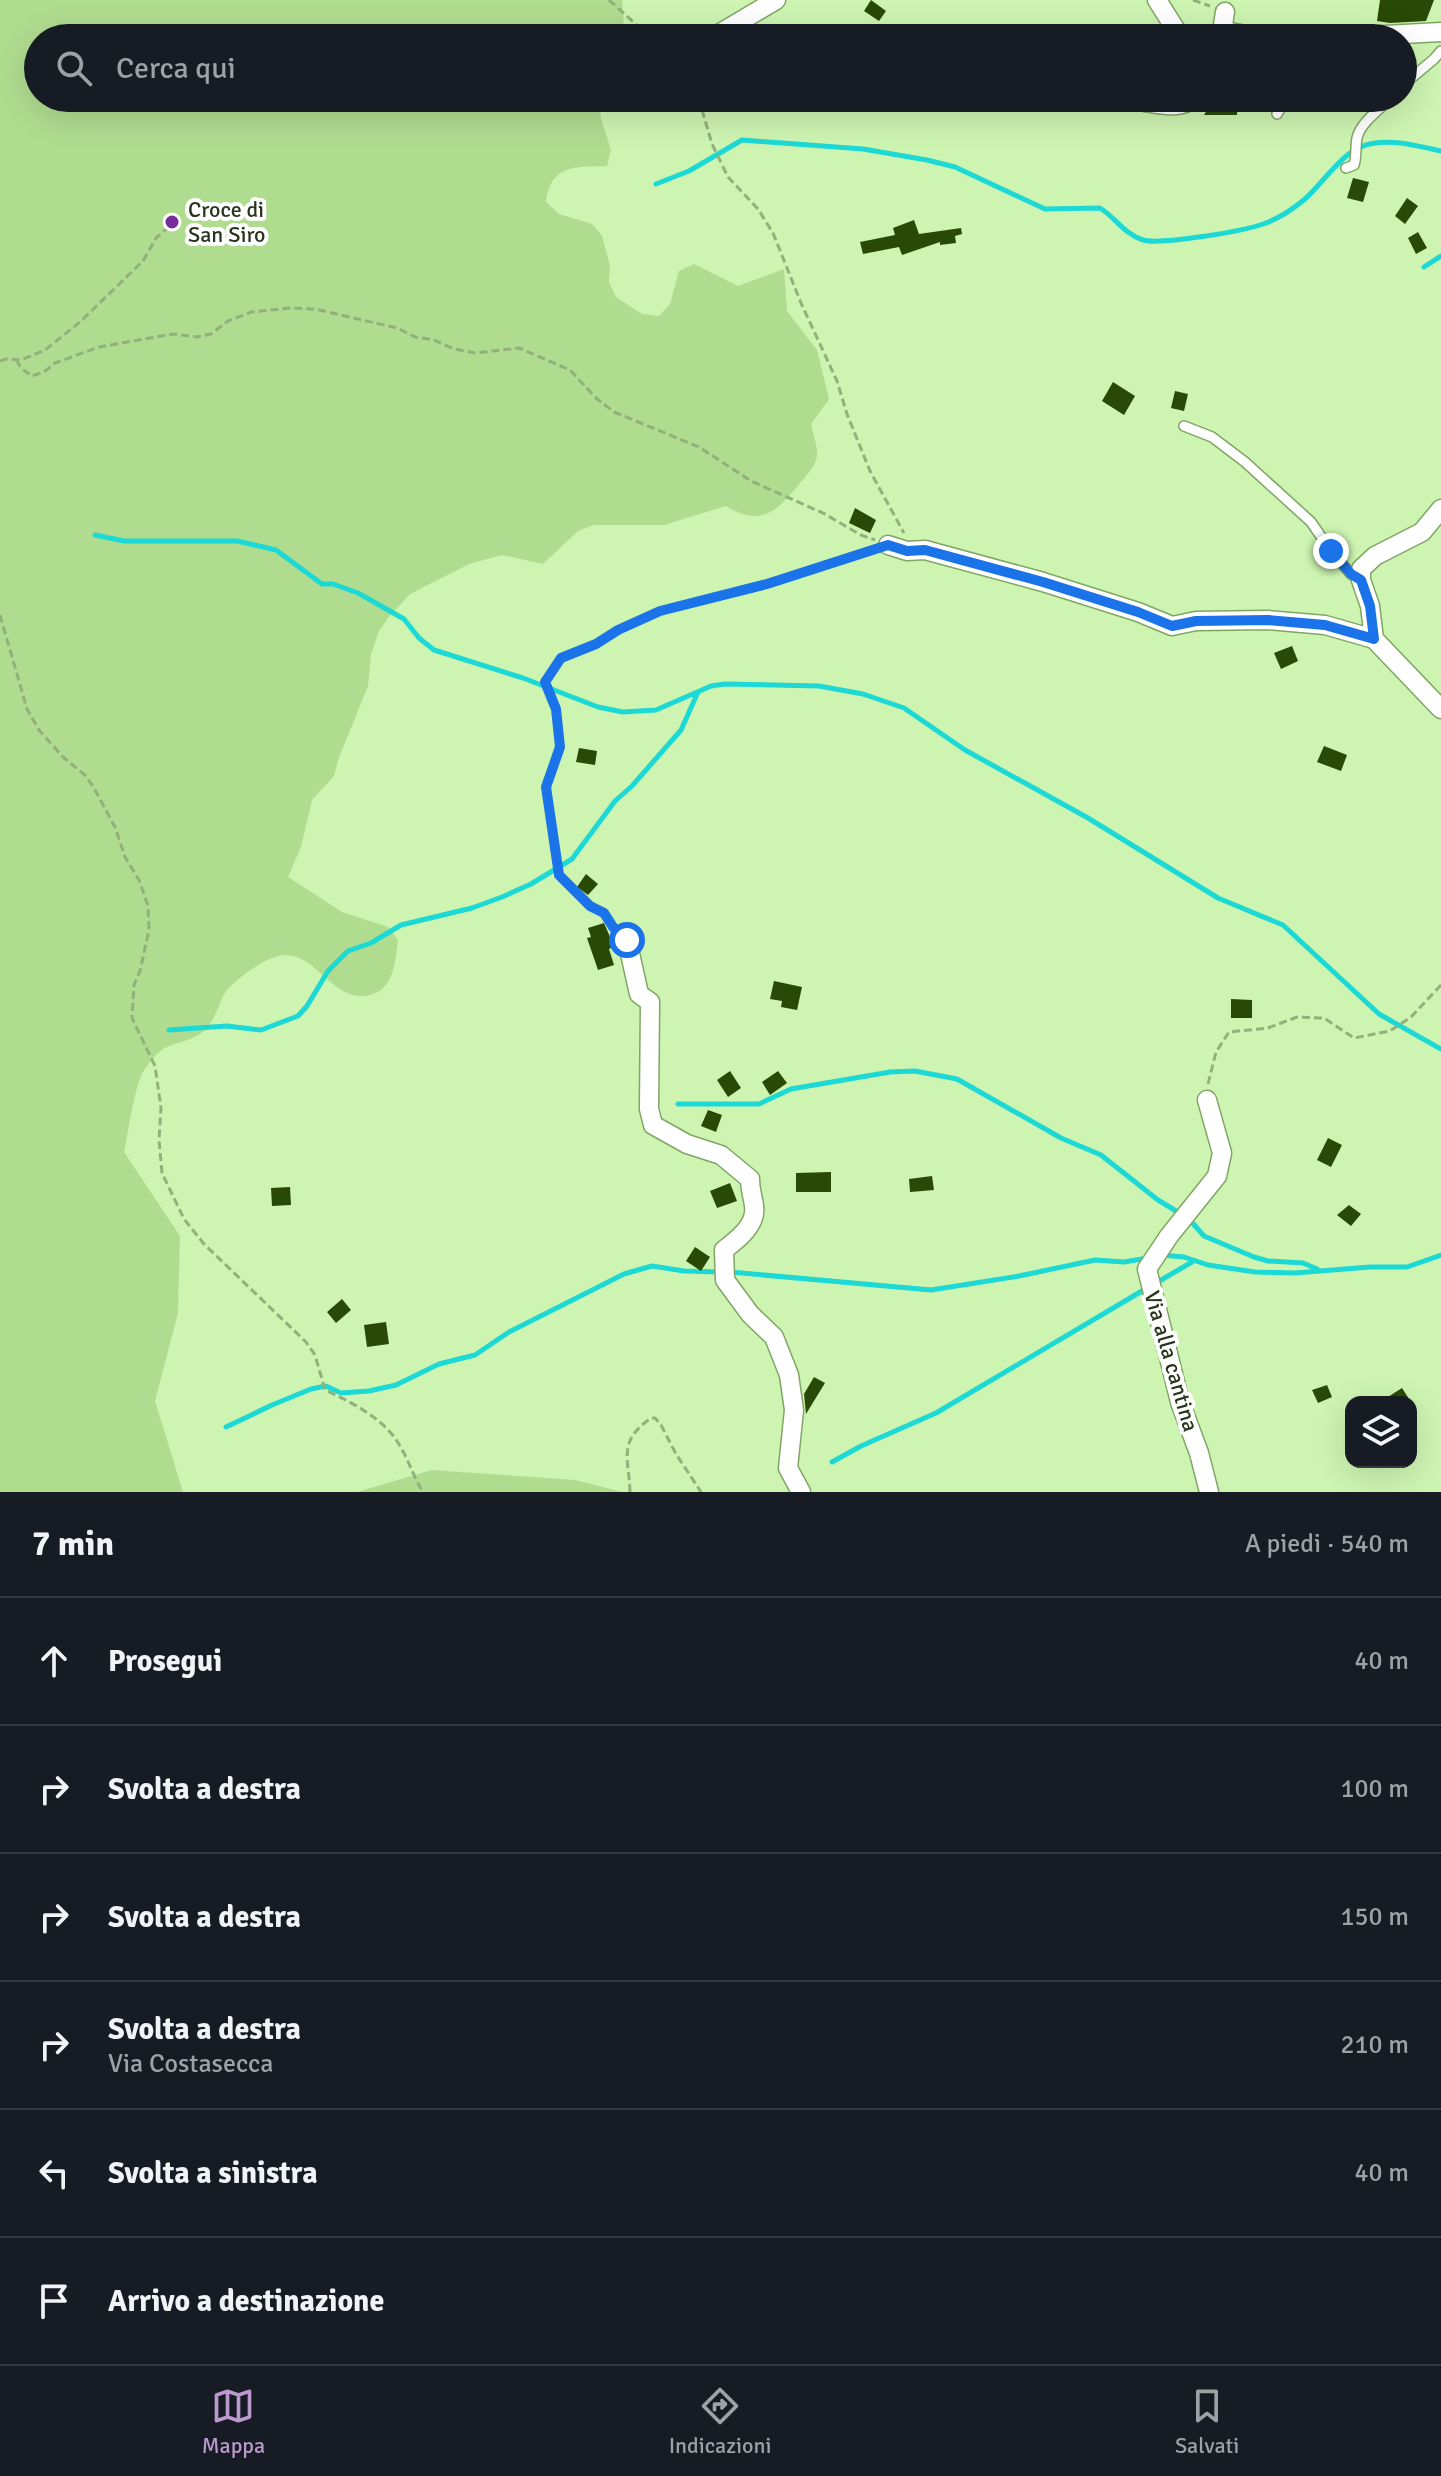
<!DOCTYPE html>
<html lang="it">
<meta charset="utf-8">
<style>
:root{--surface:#171b24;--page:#242831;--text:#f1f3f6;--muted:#9ea1a6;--line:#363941;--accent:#bb99ce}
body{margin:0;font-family:Signika,sans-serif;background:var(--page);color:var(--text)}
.controls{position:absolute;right:24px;bottom:24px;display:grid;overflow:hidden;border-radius:16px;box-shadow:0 8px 32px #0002}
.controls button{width:72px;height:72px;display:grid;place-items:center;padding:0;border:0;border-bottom:2px solid var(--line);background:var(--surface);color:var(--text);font:40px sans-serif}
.stop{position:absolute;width:24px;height:24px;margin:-18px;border:6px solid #1a73e8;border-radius:50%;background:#fff}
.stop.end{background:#1a73e8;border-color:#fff;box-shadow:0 2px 8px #0008}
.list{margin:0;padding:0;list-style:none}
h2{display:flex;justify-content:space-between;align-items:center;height:104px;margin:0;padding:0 32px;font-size:34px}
h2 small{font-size:26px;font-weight:400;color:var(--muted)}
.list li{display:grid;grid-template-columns:52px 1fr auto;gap:24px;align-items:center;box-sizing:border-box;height:128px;padding:0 32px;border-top:2px solid var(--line)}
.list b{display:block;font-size:30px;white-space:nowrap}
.list p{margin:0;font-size:26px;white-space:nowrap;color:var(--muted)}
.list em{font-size:26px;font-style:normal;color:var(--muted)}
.icon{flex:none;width:44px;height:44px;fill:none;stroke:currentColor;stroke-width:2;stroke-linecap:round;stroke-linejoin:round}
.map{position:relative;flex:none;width:1441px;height:1492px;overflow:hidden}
.search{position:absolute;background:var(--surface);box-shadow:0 8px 32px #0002;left:24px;right:24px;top:24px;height:88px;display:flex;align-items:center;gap:20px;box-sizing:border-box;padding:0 28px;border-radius:44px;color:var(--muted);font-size:30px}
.sheet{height:872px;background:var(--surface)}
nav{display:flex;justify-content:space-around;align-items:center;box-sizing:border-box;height:112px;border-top:2px solid var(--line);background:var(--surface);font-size:22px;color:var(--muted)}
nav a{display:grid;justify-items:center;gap:4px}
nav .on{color:var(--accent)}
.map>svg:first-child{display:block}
.green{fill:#b0dc90}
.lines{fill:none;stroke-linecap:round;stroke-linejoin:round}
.stream{stroke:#1cd9d6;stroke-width:5}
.building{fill:#294906}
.service-casing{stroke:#80a565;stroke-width:12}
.minor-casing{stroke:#80a565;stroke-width:21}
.path{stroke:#92b07c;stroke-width:3;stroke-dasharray:8 4;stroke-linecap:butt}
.service{stroke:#fff;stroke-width:9}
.minor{stroke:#fff;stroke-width:18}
.route{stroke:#1a73e8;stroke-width:10}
.poi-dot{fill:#792b9c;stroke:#fff;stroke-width:3}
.labels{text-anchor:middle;stroke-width:8;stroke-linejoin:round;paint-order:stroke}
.poi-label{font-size:22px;fill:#27361c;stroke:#fff;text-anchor:start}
.street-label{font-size:22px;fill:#27361c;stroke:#fff}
</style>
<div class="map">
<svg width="1441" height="1492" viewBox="0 0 1441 1492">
<rect width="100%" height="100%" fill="#cdf4b1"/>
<path class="green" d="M 0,0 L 622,0 L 625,38 L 38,38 L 38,98 L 599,98 L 601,119 L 611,150 L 607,166 C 576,167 550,164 546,202 L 559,214 L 592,224 L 602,236 L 610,266 L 609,282 L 616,297 L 642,314 L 659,316 L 670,304 L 679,271 L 694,264 L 738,286 L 784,269 L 787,311 L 817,350 L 829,399 L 811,424 C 813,434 818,447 817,456 C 815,467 807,475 800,483 C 777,511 761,528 726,506 L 664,525 L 594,525 L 578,531 L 543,564 L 502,555 L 469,564 L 410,594 L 388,618 L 379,631 L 371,654 L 368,686 L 338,760 L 334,776 L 312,800 L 301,847 L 288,877 L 342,912 L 388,927 L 398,940 C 395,960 395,989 370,995 C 332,1003 319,955 285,955 C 269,955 238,977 228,989 C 218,1001 216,1021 204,1031 C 193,1041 178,1041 165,1048 C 158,1051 149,1063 144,1070 C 135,1083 128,1134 124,1152 L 180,1236 L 178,1313 L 155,1401 L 183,1492 L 0,1492 Z
M 432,1470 L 575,1480 L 622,1492 L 357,1492 Z"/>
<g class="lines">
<path class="stream" d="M 656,184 L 689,171 L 742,140 L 863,149 L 927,160 L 955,167 L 1045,209 L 1100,208 C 1116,218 1124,234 1143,240 C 1161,245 1244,231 1263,224 C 1278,219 1293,209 1305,199 C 1321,185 1343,152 1363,146 C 1386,137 1418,146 1441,151
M 1424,267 L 1441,256
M 95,535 L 124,541 L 237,541 L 276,550 L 322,584 L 333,584 L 358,593 L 404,619 L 419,638 L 434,650 L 523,678 L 598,707 L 623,712 L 656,710 L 711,686 L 725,684 L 819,686 L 863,694 L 904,708 L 965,750 L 1088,818 L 1218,898 L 1283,925 L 1379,1014 L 1441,1049
M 169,1030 L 227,1026 L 261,1030 L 298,1016 L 307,1006 L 328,971 L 348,951 L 371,943 L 401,925 L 472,908 L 502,897 L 531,884 L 572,859 L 615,801 L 632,786 L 681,730 L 698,692
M 678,1104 L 759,1104 L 791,1089 L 890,1072 L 915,1071 L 957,1079 L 1061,1138 L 1101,1155 L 1158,1200 L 1181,1214
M 1189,1219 L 1204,1236 L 1254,1257 L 1268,1261 L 1303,1263 L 1317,1269
M 1162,1255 L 1184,1257 L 1208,1265 L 1255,1272 L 1295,1273 L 1370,1267 L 1407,1267 L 1441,1255
M 730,1272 L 931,1290 L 1019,1276 L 1095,1260 L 1124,1262 L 1148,1258
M 1156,1283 L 1192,1262
M 226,1427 L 272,1405 L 311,1389 L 326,1386 L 341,1393 L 369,1391 L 396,1385 L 439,1364 L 475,1355 L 509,1332 L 624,1274 L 652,1266 L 684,1271 L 720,1272
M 832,1462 L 861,1446 L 936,1413 L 1147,1288"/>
</g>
<path class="building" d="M 871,0 L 886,11 L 879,21 L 864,11 Z
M 1380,0 L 1434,0 L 1426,21 L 1390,23 L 1377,21 Z
M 1238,98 L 1237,115 L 1204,115 L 1214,99 Z
M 1353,178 L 1369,182 L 1363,202 L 1347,198 Z
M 1407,198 L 1418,206 L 1405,224 L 1395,216 Z
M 914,220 L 919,234 L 961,228 L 962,234 L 955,236 L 956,243 L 940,245 L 940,242 L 902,255 L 899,247 L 863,254 L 860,242 L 895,235 L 893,228 Z
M 1418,232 L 1427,248 L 1416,254 L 1408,238 Z
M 1113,382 L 1135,396 L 1124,415 L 1102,401 Z
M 1175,391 L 1188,394 L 1184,411 L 1171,408 Z
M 855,508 L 876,520 L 870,533 L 849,523 Z
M 1292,646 L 1298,661 L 1281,669 L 1274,653 Z
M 1324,746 L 1347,755 L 1341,771 L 1317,762 Z
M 579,748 L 597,751 L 595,765 L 576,762 Z
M 586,874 L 598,884 L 588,895 L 577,887 Z
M 604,923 L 614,946 L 609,949 L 614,965 L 598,970 L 587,938 L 591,937 L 588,928 Z
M 774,981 L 802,987 L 797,1010 L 781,1007 L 782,1001 L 770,999 Z
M 1231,999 L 1252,1000 L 1252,1018 L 1231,1018 Z
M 730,1071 L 741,1088 L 728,1097 L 717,1080 Z
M 778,1071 L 787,1083 L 770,1095 L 762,1082 Z
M 708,1110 L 722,1115 L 716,1132 L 701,1126 Z
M 1328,1138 L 1342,1145 L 1331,1167 L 1317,1160 Z
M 831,1172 L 831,1192 L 796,1192 L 796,1173 Z
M 932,1176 L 934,1190 L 910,1192 L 909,1179 Z
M 730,1183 L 737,1201 L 717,1208 L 710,1191 Z
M 290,1187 L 291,1205 L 272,1206 L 271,1188 Z
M 1349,1205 L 1361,1214 L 1351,1226 L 1337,1215 Z
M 695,1247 L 710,1257 L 701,1271 L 686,1261 Z
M 342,1299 L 351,1310 L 336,1323 L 327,1312 Z
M 386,1322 L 389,1344 L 367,1347 L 364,1325 Z
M 814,1377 L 825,1383 L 806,1414 L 804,1394 Z
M 1327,1385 L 1332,1397 L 1318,1403 L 1312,1390 Z
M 1402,1388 L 1411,1402 L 1380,1402 Z"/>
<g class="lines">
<g class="service-casing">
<path id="service" d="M 1403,85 L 1434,59 L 1441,51
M 1277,114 L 1287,98
M 1346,168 L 1354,165 C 1357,156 1355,148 1357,138 C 1360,123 1380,109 1391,98
M 1184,426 L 1212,437 L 1245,462 L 1311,522 L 1331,551 L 1351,574 L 1361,580"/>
</g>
<g class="minor-casing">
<path id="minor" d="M 1157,0 L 1181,38
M 1225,12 L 1223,25 L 1225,31 L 1261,38
M 712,38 L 776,0
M 1329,38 L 1441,32
M 1144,102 C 1161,104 1180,110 1194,98
M 888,545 L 907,551 L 925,550 L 1043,582 L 1138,612 L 1172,626 L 1196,621 L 1268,620 L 1325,625 L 1374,639 L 1441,709
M 1374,639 L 1370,606 L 1361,580 L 1361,569 L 1375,556 L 1422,532 L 1441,509
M 627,940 L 639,994 L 650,1002 L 649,1109 L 653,1125 L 687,1144 L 721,1155 L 750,1179 C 750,1191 753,1196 754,1206 C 757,1225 738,1239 724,1250 L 725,1280 L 750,1314 L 774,1337 L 789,1375 L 794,1410 L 788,1468 L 801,1492
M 1207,1100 L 1222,1153 L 1217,1176 L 1169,1236 L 1147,1269 L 1180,1402 L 1199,1453 L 1209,1492"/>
</g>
<path class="path" d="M 609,0 L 638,26 L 661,38
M 1193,0 L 1210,6
M 703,98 L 702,110 L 712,144 L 728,177 L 758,209 L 773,233 L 801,303 L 837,381 L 847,414 L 870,471 L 904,533
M 16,360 L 22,369 L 32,376 L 44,372 L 55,363 L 99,347 L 173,334 L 197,337 L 211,334 L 228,321 L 251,312 L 291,308 L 315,309 L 397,328 L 415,337 L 434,340 L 454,349 L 476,353 L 519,348 L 570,370 L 596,398 L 614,412 L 699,447 L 751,481 L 823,513 L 861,535 L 875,540
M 0,361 L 6,359 L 21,360 L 45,350 L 80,322 L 143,261 L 156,238 L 171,225
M 0,615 L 27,709 L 39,730 L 63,757 L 86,776 L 94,788 L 115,827 L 125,857 L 139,880 L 148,906 L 149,930 L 140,971 L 134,985 L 132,1018 L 155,1066 L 161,1108 L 159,1140 L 162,1173 L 184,1219 L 204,1244 L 306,1342 L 315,1355 L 325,1390 C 353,1403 385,1419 400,1446 C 409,1461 414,1478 423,1492
M 617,930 L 604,913 L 590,906 L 559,875 L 546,787 L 560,747 L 556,709 L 545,682 L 561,658 L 596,644 L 618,630 L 660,611 L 767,584 L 873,551
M 1208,1084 L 1216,1052 L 1229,1032 L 1268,1028 L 1297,1017 L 1324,1018 L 1354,1038 L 1390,1031 L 1411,1017 L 1441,985
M 630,1492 C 629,1458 617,1442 651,1418 L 655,1418 L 661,1425 L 676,1454 L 701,1492"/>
<use href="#service" class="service"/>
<use href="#minor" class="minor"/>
</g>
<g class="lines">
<path class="route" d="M 627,940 L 613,927 L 604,913 L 590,906 L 559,875 L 546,787 L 560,747 L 556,709 L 545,682 L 561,658 L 596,644 L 618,630 L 660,611 L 767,584 L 888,545 L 907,551 L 925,550 L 1043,582 L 1138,612 L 1172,626 L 1196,621 L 1268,620 L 1325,625 L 1374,639 L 1370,606 L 1361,580 L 1351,574 L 1331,551"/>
</g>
<circle class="poi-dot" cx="172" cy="222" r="8"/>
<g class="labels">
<g class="poi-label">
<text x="188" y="217">Croce di<tspan x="188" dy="25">San Siro</tspan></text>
</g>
<g class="street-label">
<text transform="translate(1172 1361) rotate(74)" y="8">Via alla cantina</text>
</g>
</g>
</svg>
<div class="controls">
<button><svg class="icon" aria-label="layers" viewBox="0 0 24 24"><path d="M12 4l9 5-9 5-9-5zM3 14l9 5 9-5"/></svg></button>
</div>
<div class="stop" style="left:627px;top:940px"></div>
<div class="stop end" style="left:1331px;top:551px"></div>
<div class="search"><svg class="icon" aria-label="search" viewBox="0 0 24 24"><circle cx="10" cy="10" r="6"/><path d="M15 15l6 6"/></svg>Cerca qui</div>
</div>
<section class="sheet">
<h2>7 min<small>A piedi · 540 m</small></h2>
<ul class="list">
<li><svg class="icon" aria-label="ahead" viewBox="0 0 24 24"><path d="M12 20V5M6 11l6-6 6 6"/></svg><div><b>Prosegui</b></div><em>40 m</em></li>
<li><svg class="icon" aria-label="right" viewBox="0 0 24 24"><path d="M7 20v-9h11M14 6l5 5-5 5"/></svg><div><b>Svolta a destra</b></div><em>100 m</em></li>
<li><svg class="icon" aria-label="right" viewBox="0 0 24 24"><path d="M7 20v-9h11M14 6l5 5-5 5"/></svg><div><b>Svolta a destra</b></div><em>150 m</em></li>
<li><svg class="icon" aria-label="right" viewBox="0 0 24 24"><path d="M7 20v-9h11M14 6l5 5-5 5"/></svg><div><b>Svolta a destra</b><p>Via Costasecca</p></div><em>210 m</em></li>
<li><svg class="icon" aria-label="left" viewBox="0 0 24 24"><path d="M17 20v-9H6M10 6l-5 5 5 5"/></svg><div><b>Svolta a sinistra</b></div><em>40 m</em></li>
<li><svg class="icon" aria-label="arrive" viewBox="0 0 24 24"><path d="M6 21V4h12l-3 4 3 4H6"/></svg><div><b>Arrivo a destinazione</b></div></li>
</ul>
</section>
<nav>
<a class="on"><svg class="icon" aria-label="map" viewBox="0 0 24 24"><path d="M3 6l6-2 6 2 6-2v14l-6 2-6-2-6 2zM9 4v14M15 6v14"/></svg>Mappa</a>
<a><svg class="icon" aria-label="directions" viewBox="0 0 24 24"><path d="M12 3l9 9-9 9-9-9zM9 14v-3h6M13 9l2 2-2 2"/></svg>Indicazioni</a>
<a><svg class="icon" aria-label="saved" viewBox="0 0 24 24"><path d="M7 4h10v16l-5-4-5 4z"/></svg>Salvati</a>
</nav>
